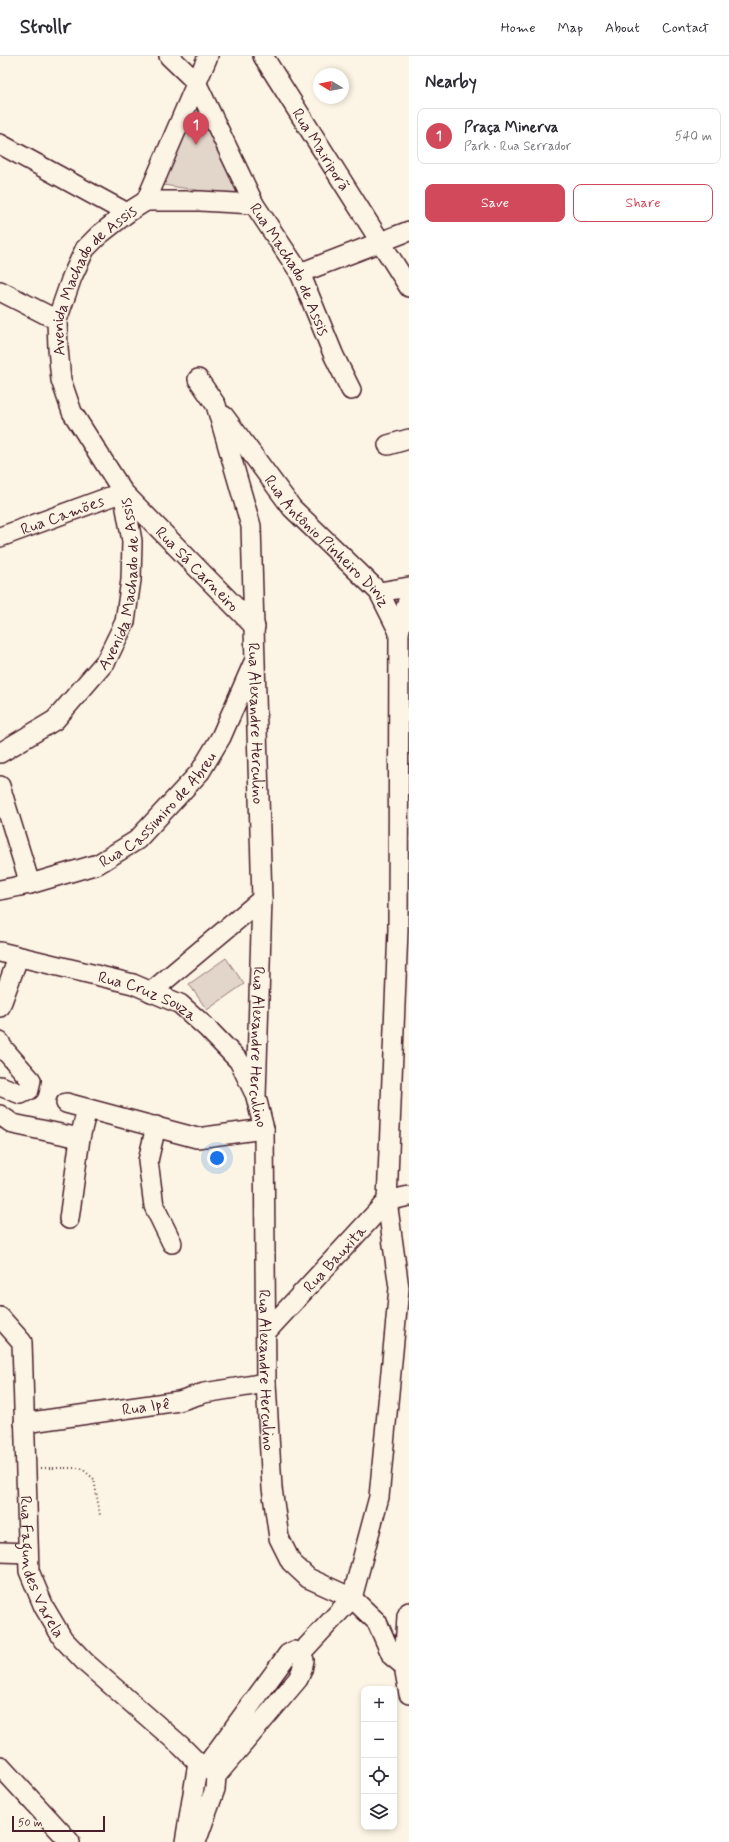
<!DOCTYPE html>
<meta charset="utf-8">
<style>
:root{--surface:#fff;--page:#f2f2f3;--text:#2b2b33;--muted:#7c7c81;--line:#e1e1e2;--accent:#d1495b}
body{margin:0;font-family:Mynerve,sans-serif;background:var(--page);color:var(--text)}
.controls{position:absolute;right:12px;bottom:12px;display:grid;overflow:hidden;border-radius:8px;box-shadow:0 2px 6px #0003}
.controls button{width:36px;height:36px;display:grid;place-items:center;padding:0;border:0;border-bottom:1px solid var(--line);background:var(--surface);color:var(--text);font:20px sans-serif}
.compass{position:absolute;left:313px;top:12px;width:36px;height:36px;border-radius:50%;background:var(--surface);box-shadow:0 2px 6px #0003;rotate:280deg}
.scale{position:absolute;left:12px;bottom:10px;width:93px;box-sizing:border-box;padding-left:4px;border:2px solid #4a1f2b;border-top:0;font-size:11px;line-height:14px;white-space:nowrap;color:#4a1f2b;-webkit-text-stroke:3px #fcf5e5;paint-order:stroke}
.you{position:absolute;left:217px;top:1102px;width:14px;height:14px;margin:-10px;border:3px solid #fff;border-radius:50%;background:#1a73e8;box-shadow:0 0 0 6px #1a73e833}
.badge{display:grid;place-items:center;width:26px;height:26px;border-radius:50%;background:var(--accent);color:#fff;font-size:13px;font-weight:700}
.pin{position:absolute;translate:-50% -33px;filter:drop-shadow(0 1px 2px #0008)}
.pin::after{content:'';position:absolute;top:21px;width:14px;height:12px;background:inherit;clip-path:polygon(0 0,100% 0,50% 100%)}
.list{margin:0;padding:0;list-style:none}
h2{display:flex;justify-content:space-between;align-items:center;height:52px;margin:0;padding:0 16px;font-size:17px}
h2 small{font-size:13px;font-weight:400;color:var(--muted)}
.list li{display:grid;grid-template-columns:26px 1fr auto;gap:12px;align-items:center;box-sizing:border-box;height:56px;margin:0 8px 8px;padding:0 8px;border:1px solid var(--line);border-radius:8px}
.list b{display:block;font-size:15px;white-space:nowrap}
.list p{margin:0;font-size:13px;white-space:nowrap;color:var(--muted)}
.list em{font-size:13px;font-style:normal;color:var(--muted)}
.actions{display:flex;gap:8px;padding:12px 16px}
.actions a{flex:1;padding:9px 0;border:1px solid var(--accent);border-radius:8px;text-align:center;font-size:14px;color:var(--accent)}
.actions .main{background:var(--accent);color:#fff}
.icon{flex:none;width:22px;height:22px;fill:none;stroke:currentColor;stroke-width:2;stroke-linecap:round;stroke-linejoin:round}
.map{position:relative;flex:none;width:409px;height:1786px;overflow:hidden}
header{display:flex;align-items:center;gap:24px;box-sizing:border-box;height:56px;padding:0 20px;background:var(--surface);border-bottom:1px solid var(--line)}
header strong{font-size:19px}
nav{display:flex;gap:22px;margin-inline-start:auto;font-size:14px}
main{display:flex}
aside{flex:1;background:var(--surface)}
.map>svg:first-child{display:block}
.green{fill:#e2d5ca;stroke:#967a7a}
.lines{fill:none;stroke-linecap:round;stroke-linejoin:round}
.minor-casing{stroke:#4a1f2b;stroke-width:22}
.path{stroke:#4a1f2b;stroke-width:2;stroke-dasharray:1 3;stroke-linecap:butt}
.minor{stroke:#fcf5e5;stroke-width:19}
.labels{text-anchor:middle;stroke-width:3;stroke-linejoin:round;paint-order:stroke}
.street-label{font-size:16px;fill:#4a1f2b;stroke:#fcf5e5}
</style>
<header>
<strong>Strollr</strong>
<nav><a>Home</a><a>Map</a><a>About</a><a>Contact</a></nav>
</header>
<main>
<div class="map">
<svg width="409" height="1786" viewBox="0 0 409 1786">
<rect width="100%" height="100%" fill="#fcf5e5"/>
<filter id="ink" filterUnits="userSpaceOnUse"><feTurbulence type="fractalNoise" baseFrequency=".025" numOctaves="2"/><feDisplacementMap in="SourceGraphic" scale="8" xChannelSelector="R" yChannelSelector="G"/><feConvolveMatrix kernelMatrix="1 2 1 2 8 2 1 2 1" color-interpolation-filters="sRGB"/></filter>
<g filter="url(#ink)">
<path class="green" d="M 196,49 L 241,141 L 157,128 Z
M 226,902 L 244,928 L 207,954 L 189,928 Z"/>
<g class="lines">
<g class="minor-casing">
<g id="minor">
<path d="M 169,0 L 196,26 L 254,148"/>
<path id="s1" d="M 263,0 L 409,231"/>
<path d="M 0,88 L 127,157"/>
<path id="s2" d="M 146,145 L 200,145 L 254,148 L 300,217 L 334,300 L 351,334"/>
<path d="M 146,145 L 208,0"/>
<path d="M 300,217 L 409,175"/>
<path d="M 0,235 L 57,264"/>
<path id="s3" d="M 198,323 L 216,349 L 251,470 L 262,843 L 256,1041 L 264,1073 L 266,1327 L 272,1432 L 279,1482 L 291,1506 L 308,1522 L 352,1542 L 377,1566 L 392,1600 L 404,1610"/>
<path id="s4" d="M 224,360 L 292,452 L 379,536 L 399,576 L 398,874 L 387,1145 L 399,1232 L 379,1441 L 352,1542 L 300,1598"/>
<path d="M 388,389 L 409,383"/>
<path id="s5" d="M 123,436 L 255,571"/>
<path id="s6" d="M 0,481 L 123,436"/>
<path d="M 379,536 L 409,531"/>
<path d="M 399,576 L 409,541"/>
<path id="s7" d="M 0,697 L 55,664 L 106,605 L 125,566 L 131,524 L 132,485 L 123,436 L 72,356 L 61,324 L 58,292 L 57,264 L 72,221 L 85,193 L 99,179 L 127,157 L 146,145"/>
<path d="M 0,730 L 30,828"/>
<path id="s8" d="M 0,834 L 30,828 L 98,808 L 137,784 L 200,716 L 221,681 L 253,608"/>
<path id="s9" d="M 0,896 L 133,928 L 180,948 L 207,972 L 239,1005 L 254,1036"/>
<path d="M 151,936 L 262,843"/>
<path d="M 0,951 L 18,902"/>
<path d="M 0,986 L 2,991 L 31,1024 L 29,1034 L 21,1038 L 0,1030"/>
<path d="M 66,1047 L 197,1082 L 264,1073"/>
<path d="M 0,1059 L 13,1068 L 80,1082"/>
<path d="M 156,1070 L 148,1105 L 154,1150 L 172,1187"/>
<path d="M 69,1163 L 80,1082 L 87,1053"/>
<path id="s10" d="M 0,1261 L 22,1286 L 29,1515 L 44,1551 L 63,1583 L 86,1607 L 181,1690 L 198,1707 L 206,1710 L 216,1720 L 215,1733 L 196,1786"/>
<path id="s11" d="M 267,1275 L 387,1145 L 409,1140"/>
<path id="s12" d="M 24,1367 L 179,1345 L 204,1337 L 266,1327"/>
<path d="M 0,1496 L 28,1497"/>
<path d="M 409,1556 L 407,1560 L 404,1610 L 409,1638"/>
<path d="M 0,1710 L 70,1786"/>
<path d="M 206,1710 L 288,1598 L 294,1595 L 300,1598 L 304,1604 L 302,1614 L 298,1623 L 216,1720"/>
<path d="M 185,1786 L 198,1707"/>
</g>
</g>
<path class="path" d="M 41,1412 L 81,1412 L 94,1423 L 100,1459"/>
<use href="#minor" class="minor"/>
</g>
</g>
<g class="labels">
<g class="street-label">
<text dy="6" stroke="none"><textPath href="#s1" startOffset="110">Rua Mairiporã</textPath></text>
<text dy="6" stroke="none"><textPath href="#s2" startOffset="183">Rua Machado de Assis</textPath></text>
<text dy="6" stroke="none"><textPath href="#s7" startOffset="558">Avenida Machado de Assis</textPath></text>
<text dy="6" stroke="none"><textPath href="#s6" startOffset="66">Rua Camões</textPath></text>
<text dy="6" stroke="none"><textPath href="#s4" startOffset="163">Rua Antônio Pinheiro Diniz</textPath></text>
<text dy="6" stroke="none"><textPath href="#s5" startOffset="107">Rua Sá Carneiro</textPath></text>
<text dy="6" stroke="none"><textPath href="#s7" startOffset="222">Avenida Machado de Assis</textPath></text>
<text dy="6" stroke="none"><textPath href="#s3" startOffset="355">Rua Alexandre Herculino</textPath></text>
<text dy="6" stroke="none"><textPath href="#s8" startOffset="183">Rua Cassimiro de Abreu</textPath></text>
<text dy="6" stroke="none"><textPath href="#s9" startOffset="155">Rua Cruz Souza</textPath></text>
<text dy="6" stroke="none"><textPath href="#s3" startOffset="679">Rua Alexandre Herculino</textPath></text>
<text dy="6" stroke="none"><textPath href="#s11" startOffset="99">Rua Bauxita</textPath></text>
<text dy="6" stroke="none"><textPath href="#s3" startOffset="1003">Rua Alexandre Herculino</textPath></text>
<text dy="6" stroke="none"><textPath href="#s12" startOffset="123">Rua Ipê</textPath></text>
<text dy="6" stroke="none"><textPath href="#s10" startOffset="261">Rua Fagundes Varela</textPath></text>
</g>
</g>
</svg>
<div class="controls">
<button>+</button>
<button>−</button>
<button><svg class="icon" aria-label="locate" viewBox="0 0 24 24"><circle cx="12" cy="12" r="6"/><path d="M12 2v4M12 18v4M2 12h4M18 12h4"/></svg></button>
<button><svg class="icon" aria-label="layers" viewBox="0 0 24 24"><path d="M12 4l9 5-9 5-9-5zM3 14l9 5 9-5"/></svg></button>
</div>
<svg class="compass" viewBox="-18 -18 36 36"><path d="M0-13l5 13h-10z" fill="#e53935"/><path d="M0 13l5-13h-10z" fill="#7c7c81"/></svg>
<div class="scale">50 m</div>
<div class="you"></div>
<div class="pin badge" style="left:196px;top:89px">1</div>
</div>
<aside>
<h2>Nearby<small></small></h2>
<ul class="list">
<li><span class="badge">1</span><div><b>Praça Minerva</b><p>Park · Rua Serrador</p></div><em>540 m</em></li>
</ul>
<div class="actions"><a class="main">Save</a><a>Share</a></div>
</aside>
</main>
